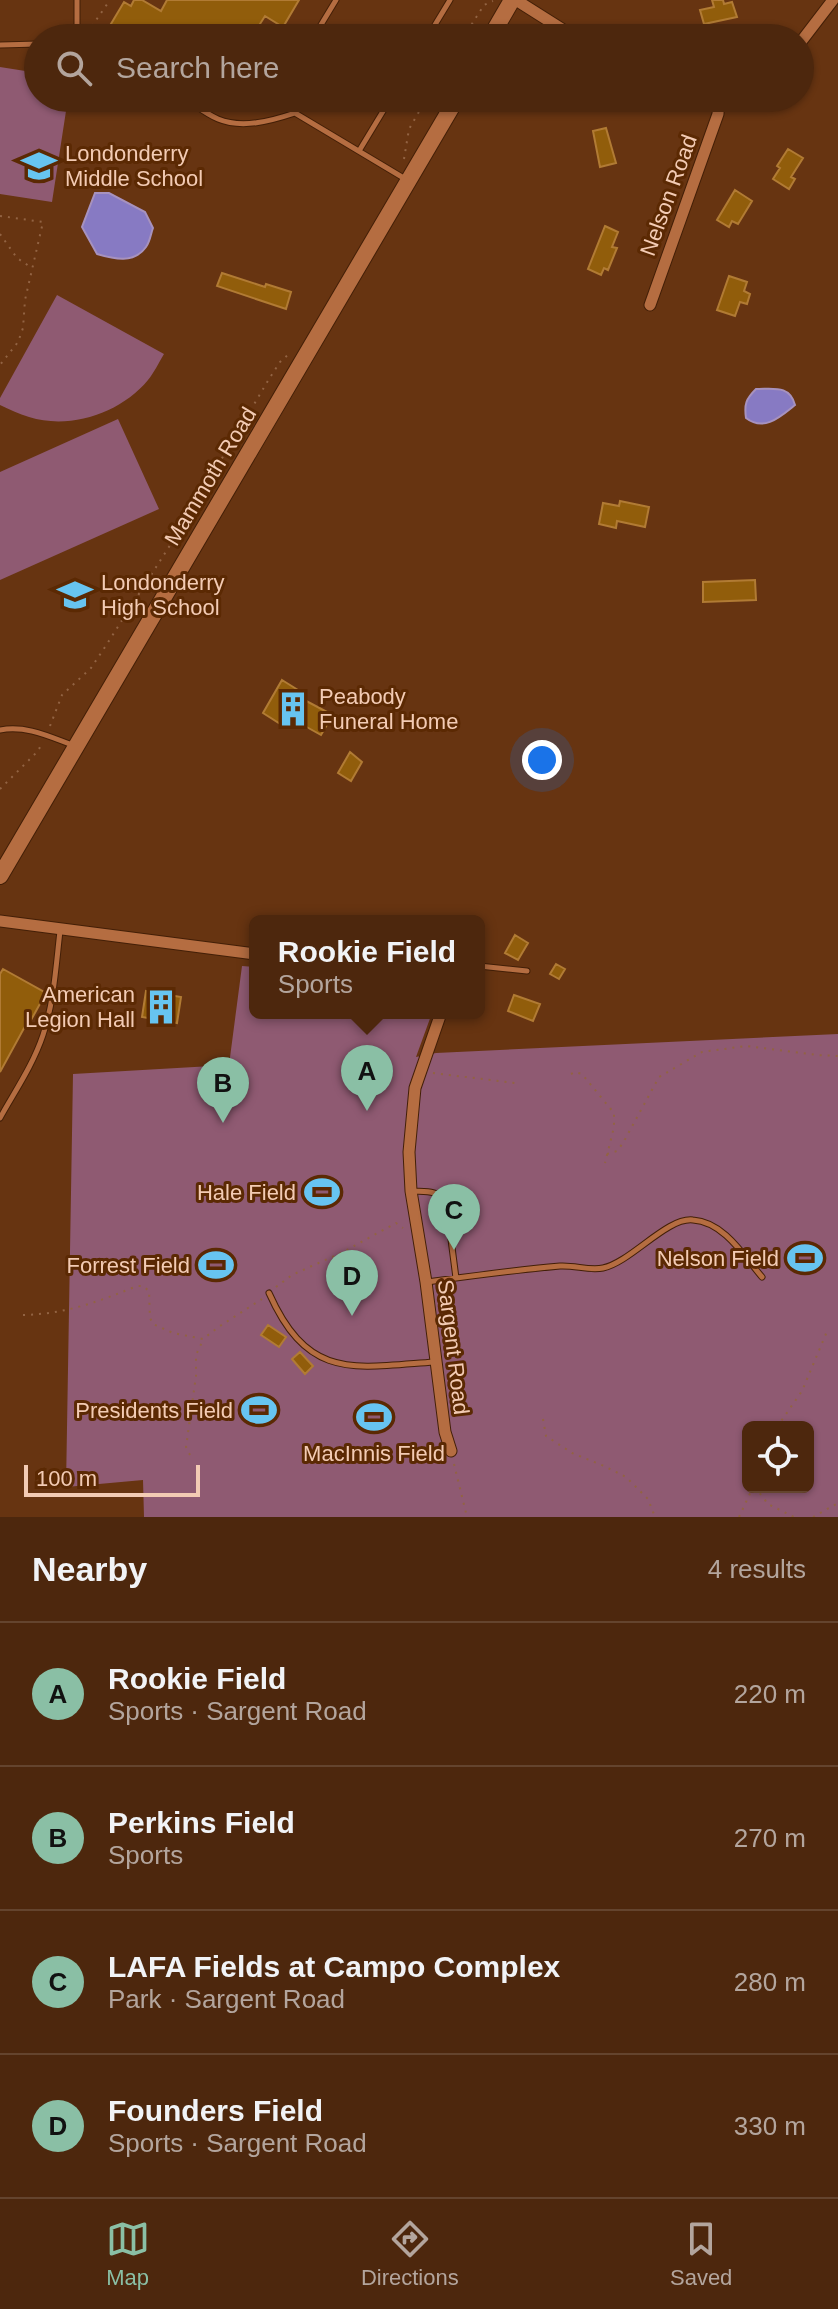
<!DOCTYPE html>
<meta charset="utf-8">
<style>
:root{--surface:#4d270d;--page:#57331b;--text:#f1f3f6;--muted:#b3a59d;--line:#64442e;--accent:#8abfa5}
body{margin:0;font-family:Helvetica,sans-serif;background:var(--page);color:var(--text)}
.controls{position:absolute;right:24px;bottom:24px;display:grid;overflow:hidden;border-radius:12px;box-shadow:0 2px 6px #0004}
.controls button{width:72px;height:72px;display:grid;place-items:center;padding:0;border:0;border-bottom:2px solid var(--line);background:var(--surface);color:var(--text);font:40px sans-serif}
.scale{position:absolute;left:24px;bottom:20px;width:176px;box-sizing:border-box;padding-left:8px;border:4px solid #f3cbb4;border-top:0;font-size:22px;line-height:28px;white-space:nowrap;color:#f3cbb4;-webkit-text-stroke:6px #5b2903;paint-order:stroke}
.you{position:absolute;left:542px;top:760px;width:28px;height:28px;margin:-20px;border:6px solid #fff;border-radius:50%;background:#1a73e8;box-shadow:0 0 0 12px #1a73e833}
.badge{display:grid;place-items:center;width:52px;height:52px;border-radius:50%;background:var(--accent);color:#111;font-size:26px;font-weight:700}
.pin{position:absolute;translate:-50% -66px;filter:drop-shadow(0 2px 4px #0008)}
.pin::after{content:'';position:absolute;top:42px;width:28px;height:24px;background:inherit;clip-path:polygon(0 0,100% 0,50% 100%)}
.popup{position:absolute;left:249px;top:915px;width:236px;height:104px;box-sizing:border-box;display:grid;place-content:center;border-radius:12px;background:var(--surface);filter:drop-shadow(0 2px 6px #0005);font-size:26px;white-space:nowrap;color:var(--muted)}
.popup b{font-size:30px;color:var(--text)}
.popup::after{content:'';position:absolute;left:50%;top:100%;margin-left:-16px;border:16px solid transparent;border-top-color:var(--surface)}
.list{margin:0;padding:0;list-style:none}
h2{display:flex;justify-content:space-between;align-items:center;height:104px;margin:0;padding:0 32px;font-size:34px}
h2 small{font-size:26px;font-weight:400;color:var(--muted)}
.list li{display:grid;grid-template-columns:52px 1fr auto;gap:24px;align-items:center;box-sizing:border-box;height:144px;padding:0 32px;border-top:2px solid var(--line)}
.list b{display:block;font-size:30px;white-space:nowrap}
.list p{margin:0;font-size:26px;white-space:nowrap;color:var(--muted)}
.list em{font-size:26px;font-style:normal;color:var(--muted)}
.icon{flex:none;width:44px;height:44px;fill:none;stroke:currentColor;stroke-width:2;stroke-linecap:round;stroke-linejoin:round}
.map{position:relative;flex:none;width:838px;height:1517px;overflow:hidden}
.search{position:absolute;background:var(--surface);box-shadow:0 2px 6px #0004;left:24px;right:24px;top:24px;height:88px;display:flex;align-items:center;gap:20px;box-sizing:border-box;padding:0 28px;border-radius:44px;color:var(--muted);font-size:30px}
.sheet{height:680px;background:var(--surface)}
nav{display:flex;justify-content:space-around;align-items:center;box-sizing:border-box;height:112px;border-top:2px solid var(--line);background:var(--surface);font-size:22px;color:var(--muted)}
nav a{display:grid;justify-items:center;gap:4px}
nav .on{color:var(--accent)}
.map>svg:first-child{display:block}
.green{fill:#8f5a72;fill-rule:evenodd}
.water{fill:#877ac3;stroke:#a792be;stroke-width:2}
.building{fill:#915d0b;stroke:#b17b34;stroke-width:2}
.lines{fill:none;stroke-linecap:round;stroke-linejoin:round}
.lane-casing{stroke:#431f07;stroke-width:7}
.street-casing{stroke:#431f07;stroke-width:13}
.secondary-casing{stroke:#431f07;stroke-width:18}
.path{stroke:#926343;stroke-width:2;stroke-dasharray:2 6;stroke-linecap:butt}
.lane{stroke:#b56d41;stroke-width:5}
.street{stroke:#b56d41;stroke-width:11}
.secondary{stroke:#b56d41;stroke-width:16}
.labels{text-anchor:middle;stroke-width:6;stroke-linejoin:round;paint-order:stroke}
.poi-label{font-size:22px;fill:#f3cbb4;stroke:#5b2903;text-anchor:end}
.street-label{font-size:22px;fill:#f3cbb4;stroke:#5b2903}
</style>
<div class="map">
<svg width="838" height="1517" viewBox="0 0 838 1517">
<rect width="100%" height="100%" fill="#673411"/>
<path class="green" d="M 0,67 L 38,73 L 38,98 L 68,98 L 52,202 L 0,194 Z
M 57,295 L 164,354 C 159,362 154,373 148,380 C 121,413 70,430 29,417 C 19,414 9,409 0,405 L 0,398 Z
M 118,419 L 159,509 L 0,580 L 0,472 Z
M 242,966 L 255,967 L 255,1013 L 432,1013 L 416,1057 L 436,1053 L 838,1034 L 838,1517 L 144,1517 L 143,1480 L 66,1487 L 73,1074 L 229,1065 ZM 748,1427 L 808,1427 L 808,1487 L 748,1487 Z"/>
<path class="water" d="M 95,193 L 109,193 L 145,212 L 153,228 C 151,233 150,242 146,247 C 134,264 114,259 97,254 L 82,227 Z
M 756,389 C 774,389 790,385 795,405 C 780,417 764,432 746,418 C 744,404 746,399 756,389 Z"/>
<path class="building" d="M 134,0 L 142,0 L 161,11 L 167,0 L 299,0 L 283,27 L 265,16 L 251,38 L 112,38 L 105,34 L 124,2 L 131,6 Z
M 712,0 L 723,0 L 724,4 L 732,2 L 737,17 L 704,24 L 700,10 L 714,7 Z
M 199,98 L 227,98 L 220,110 Z
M 606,128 L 616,163 L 600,167 L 593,131 Z
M 788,149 L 803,158 L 791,177 L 795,179 L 789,189 L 773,179 L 780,168 L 777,166 Z
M 735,190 L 752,201 L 738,224 L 732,221 L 729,227 L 717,220 Z
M 605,226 L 618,232 L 612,247 L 617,248 L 608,270 L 604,268 L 601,275 L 588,269 Z
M 222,273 L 265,287 L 266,284 L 291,292 L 286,309 L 217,286 Z
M 729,276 L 747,282 L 744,291 L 750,294 L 747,304 L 740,302 L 735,316 L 717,310 Z
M 620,501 L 649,507 L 645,527 L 617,521 L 616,528 L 599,524 L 603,503 L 619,506 Z
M 755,580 L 756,600 L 703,602 L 703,582 Z
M 282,680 L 298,690 L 295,695 L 327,712 L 323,720 L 328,723 L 321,735 L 287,716 L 282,725 L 263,713 Z
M 350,752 L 362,762 L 351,781 L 338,773 Z
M 515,935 L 528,943 L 518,960 L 505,953 Z
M 556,964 L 565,969 L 559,979 L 550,974 Z
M 3,969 L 46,993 L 31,1020 L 29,1019 L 0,1072 L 0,974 Z
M 146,991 L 181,997 L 177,1023 L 142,1017 Z
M 514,995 L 540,1004 L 533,1021 L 508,1011 Z
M 268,1325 L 286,1337 L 279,1347 L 261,1335 Z
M 300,1352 L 313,1366 L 305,1374 L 292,1359 Z"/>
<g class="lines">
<g class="lane-casing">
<path id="lane" d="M 77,32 L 77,0
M 77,32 L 87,38
M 63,38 L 77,32
M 313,38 L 336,0
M 427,38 L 450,0
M 0,45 L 38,44
M 184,98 C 195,105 206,114 218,119 C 242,129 271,121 295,113
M 289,98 L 295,113 L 407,180
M 359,151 L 391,98
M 0,730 C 27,725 50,737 75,746
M 479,966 L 527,971
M 0,1118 C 15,1091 33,1065 43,1035 C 54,1002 56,965 60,931
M 412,1191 C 424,1192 438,1190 446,1201 L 456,1278
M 427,1282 C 471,1276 516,1270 560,1266 C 575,1265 589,1271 603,1268 C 631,1262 667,1217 693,1220 C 724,1222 744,1256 762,1277
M 269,1293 C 308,1380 352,1368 434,1362"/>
</g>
<g class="street-casing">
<path id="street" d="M 516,0 L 576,38
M 800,43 L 833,0
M 650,305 L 718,114 L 719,98
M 0,921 L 255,954
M 441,1013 L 415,1088 L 409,1152 L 411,1191 L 426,1282 L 445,1432 L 451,1451"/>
</g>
<g class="secondary-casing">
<path id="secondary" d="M 490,38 L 512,0
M 0,876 L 457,98"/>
</g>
<path class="path" d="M 92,26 L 110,0
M 463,38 L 484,5 L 493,1
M 404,159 L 409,129 L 427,98
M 0,216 L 43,222 L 25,300 L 23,328 L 18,342 L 0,365
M 0,234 L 17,258 L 32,268
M 50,726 L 62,695 L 91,668 L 105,647 L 174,539 L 269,379 L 280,362 L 291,352
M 0,789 L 37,752 L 42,744
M 433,1073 L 515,1083
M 571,1074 L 575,1072 L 582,1074 L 614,1113 L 614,1127 L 605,1163
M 607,1154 L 617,1151 L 623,1143 L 659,1077 L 702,1052 L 746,1046 L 817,1055 L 838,1056
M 276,1287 L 292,1275 L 343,1252 L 396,1223 L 403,1228
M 23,1315 C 65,1314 98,1302 137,1286 L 143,1286 L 149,1291 L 150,1318 L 153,1324 L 173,1333 L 203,1339 L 220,1326 L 262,1299
M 543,1419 L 546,1436 L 572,1453 L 604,1466 L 626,1477 L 648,1499 L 655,1517
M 777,1427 L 802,1391 L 828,1329
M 190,1455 L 186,1447 L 196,1376 L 196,1355 L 203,1340
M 454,1464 L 467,1517
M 755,1487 L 768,1504 L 794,1517
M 739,1517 L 753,1487
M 813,1517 L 838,1503"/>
<use href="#lane" class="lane"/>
<use href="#street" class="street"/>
<use href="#secondary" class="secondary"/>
</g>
<defs>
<g id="school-bare" transform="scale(2.76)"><path d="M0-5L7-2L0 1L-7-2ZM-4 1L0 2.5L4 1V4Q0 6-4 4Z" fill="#67c4f0" stroke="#5b2903" stroke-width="2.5" paint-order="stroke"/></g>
<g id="building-bare" transform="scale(2.76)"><path d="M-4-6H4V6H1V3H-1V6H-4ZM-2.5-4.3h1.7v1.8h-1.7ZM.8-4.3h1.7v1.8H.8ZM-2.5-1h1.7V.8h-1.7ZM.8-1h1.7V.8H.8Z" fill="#67c4f0" stroke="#5b2903" stroke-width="2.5" paint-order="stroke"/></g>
<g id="stadium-bare" transform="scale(2.76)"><path d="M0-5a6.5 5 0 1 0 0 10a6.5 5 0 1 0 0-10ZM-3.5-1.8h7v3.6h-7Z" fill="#67c4f0" stroke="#5b2903" stroke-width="2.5" paint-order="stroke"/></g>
</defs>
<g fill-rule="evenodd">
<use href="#school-bare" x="39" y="166"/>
<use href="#school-bare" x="75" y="595"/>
<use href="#building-bare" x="293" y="709"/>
<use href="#building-bare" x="161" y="1007"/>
<use href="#stadium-bare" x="322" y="1192"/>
<use href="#stadium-bare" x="805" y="1258"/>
<use href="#stadium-bare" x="216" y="1265"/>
<use href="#stadium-bare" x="259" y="1410"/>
<use href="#stadium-bare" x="374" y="1417"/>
</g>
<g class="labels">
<g class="poi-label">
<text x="65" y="161" text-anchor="start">Londonderry<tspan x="65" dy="25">Middle School</tspan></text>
<text x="101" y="590" text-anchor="start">Londonderry<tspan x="101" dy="25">High School</tspan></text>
<text x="319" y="704" text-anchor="start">Peabody<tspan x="319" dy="25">Funeral Home</tspan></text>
<text x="135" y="1002">American<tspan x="135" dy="25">Legion Hall</tspan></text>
<text x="296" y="1200">Hale Field</text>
<text x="779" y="1266">Nelson Field</text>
<text x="190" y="1273">Forrest Field</text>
<text x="233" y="1418">Presidents Field</text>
<text x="374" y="1461" text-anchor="middle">MacInnis Field</text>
</g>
<g class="street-label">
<text transform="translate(668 195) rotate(-70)" y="8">Nelson Road</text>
<text transform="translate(210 476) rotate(-59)" y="8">Mammoth Road</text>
<text transform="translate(454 1347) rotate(83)" y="8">Sargent Road</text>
</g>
</g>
</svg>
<div class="controls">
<button><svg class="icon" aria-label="locate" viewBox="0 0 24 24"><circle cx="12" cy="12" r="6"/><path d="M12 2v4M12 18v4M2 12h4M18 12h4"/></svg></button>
</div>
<div class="scale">100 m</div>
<div class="you"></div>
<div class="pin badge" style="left:367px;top:1111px">A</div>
<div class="popup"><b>Rookie Field</b>Sports</div>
<div class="pin badge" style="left:223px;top:1123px">B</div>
<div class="pin badge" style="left:454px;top:1250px">C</div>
<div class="pin badge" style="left:352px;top:1316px">D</div>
<div class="search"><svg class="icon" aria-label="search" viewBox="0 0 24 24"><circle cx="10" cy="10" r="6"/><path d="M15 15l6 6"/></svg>Search here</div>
</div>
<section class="sheet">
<h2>Nearby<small>4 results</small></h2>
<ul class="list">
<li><span class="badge">A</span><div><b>Rookie Field</b><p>Sports · Sargent Road</p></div><em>220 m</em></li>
<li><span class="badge">B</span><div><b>Perkins Field</b><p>Sports</p></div><em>270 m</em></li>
<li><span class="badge">C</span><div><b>LAFA Fields at Campo Complex</b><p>Park · Sargent Road</p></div><em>280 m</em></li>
<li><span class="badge">D</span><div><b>Founders Field</b><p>Sports · Sargent Road</p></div><em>330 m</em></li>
</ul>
</section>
<nav>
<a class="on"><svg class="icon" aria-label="map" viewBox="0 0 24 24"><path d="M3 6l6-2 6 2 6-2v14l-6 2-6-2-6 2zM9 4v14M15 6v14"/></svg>Map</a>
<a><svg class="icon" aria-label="directions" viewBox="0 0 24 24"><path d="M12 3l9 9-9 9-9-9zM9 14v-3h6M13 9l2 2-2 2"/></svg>Directions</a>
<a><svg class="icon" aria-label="saved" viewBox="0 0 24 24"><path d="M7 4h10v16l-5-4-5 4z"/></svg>Saved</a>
</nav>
